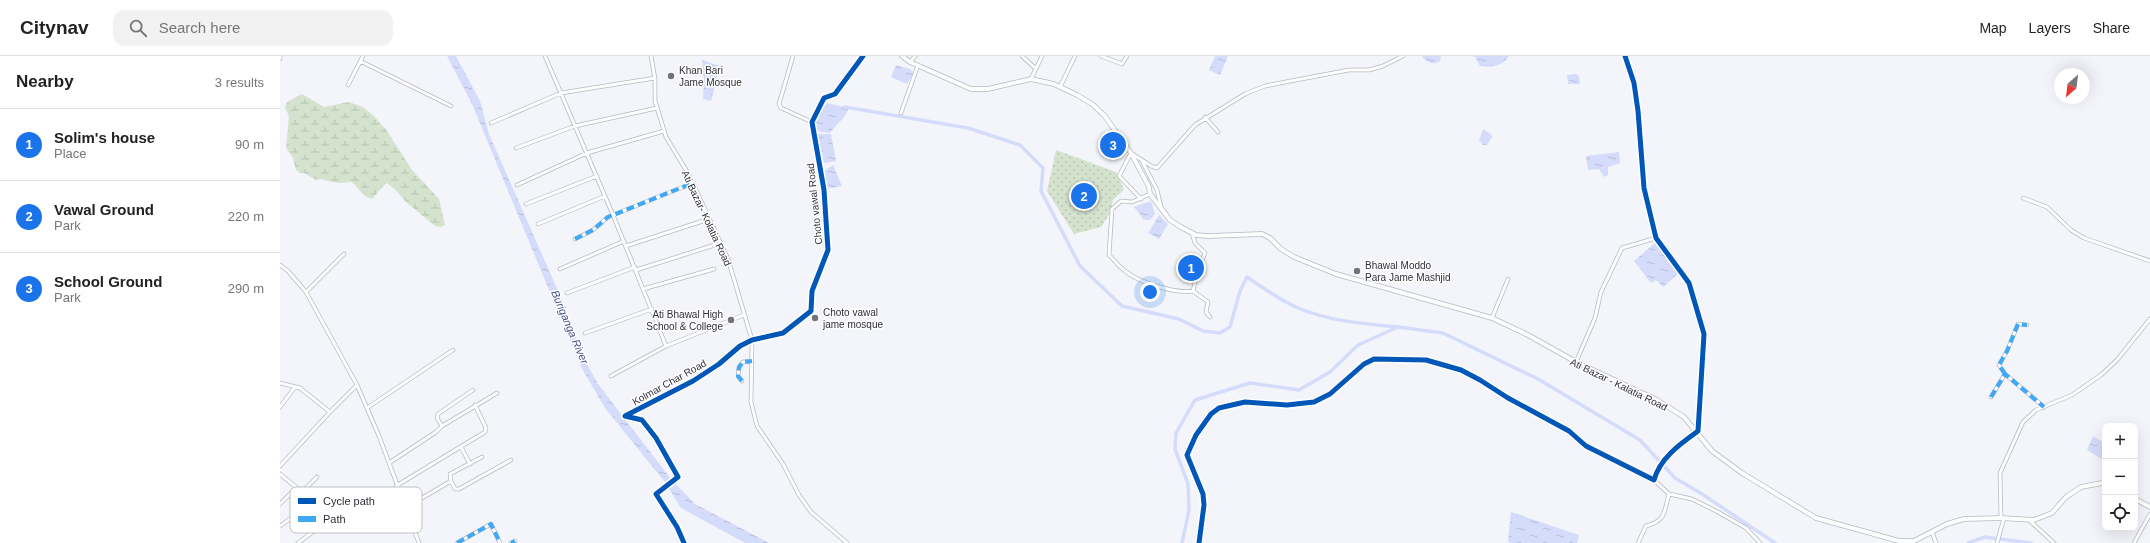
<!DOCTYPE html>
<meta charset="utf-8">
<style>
:root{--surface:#fff;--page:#f2f2f2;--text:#222;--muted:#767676;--line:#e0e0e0;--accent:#1a73e8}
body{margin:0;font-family:Helvetica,sans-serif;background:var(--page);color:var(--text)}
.controls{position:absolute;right:12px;bottom:12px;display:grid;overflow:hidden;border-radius:8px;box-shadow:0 4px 16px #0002}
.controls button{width:36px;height:36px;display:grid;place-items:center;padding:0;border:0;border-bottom:1px solid var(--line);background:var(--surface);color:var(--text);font:20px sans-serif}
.compass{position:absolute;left:1774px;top:12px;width:36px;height:36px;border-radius:50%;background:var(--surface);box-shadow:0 4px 16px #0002;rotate:208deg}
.you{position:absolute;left:870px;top:236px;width:14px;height:14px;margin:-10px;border:3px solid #fff;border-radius:50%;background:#1a73e8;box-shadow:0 0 0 6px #1a73e833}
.badge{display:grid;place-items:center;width:26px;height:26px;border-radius:50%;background:var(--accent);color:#fff;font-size:13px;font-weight:700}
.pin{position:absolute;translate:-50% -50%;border:2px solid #fff;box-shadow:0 1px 4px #0006}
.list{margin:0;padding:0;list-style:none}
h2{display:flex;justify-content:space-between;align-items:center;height:52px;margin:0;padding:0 16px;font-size:17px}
h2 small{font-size:13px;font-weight:400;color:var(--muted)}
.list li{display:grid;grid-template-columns:26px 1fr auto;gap:12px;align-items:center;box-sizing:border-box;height:72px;padding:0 16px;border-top:1px solid var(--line)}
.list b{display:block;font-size:15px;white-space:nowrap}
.list p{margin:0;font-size:13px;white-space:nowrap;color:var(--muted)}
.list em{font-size:13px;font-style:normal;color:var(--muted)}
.icon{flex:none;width:22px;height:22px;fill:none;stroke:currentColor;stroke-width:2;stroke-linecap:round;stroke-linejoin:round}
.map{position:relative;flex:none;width:1870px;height:487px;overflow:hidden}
header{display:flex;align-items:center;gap:24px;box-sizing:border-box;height:56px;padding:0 20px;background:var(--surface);border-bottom:1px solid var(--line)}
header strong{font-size:19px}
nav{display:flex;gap:22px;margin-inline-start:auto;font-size:14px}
.search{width:280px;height:36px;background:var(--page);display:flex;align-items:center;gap:10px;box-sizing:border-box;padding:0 14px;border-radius:12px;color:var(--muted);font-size:15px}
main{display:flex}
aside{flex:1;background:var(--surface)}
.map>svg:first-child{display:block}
.wetland{fill:url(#wetland-marsh)}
.park{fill:url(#park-dots)}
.water{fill:url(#water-ripples)}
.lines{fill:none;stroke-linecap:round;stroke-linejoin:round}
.canal{stroke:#d5dbfa;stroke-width:3.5}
.street-casing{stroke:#b8b9bf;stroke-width:4.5}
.secondary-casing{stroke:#b8b9bf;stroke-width:5.5}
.street{stroke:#fdfefe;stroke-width:3}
.secondary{stroke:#fdfefe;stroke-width:4}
.quiet{stroke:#3fa9f5;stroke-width:4;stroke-dasharray:8 4;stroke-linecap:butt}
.cycleway-casing{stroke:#fff;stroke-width:8}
.cycleway{stroke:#0057b8;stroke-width:5}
.poi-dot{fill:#73747b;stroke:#fff;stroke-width:1.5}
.labels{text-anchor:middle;stroke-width:3;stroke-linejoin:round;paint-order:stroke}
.poi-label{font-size:10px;fill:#2e2f37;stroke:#fff;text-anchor:start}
.street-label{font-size:10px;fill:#2e2f37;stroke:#fff}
.water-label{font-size:11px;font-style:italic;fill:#484f8f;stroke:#fff}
.key{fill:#fff;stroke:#c0c1c3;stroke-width:1}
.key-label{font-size:11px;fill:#2e2f37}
</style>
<header>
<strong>Citynav</strong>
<div class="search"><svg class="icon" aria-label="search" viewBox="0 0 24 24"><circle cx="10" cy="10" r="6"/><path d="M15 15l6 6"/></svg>Search here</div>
<nav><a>Map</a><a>Layers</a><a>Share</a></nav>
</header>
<main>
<aside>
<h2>Nearby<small>3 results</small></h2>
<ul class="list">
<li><span class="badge">1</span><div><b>Solim's house</b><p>Place</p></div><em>90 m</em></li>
<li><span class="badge">2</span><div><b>Vawal Ground</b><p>Park</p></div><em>220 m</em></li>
<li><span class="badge">3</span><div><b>School Ground</b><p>Park</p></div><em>290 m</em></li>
</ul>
</aside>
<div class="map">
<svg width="1870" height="487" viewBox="0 0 1870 487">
<defs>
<pattern id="wetland-marsh" width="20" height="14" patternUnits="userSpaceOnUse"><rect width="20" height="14" fill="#d5e2cd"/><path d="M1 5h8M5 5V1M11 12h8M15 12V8" fill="none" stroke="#b7c2b1"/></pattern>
<pattern id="park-dots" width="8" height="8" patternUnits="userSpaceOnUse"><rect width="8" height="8" fill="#d5e2cd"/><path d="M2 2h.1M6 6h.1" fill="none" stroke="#b7c2b1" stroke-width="1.8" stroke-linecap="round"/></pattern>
<pattern id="water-ripples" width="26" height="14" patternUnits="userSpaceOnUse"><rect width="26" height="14" fill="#d5dbfa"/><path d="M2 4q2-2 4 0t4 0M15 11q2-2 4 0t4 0" fill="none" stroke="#b7bcd7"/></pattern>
</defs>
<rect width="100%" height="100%" fill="#f4f5fa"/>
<path class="wetland" d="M 22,38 L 44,51 L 69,46 L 83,51 L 95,61 L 107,75 L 132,114 L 159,143 L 165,169 L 161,171 L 155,170 L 126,146 L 115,133 L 106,127 L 92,143 L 85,140 L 72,126 L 58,127 L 40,123 L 36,124 L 24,117 L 20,117 L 16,114 L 13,102 L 6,92 L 9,60 L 5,52 L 7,46 Z"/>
<path class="park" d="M 828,83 L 841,90 L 837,96 L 825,89 Z
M 776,94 L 836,116 L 844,134 L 833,144 L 830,157 L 821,171 L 794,178 L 767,135 Z"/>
<path class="water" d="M 167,0 L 176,0 L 200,45 L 209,78 L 282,244 L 304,303 L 318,328 L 391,423 L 415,448 L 489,487 L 465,487 L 401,452 L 384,425 L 325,352 L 301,311 L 192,48 Z
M 935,0 L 948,0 L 940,19 L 929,14 Z
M 1142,0 L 1161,0 L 1160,5 C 1153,10 1146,6 1142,0 Z
M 1192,0 L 1229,0 C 1222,10 1212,12 1200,10 L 1195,1 Z
M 422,4 L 440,10 L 431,45 L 423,43 L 424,23 Z
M 616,9 L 630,13 L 633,17 L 627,28 L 611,21 Z
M 1296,18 L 1299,20 L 1300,28 L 1288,28 L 1287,19 Z
M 547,47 L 569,52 C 566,61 556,69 550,77 L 536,75 L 536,59 Z
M 1203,74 L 1210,77 L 1212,81 L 1207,89 L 1203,89 L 1199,84 Z
M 537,78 L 551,78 L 556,105 L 544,107 Z
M 1339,96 L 1340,107 L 1328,111 L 1328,119 L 1324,121 L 1319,113 L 1308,114 L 1306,100 Z
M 553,109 L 562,130 L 546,133 L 544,115 Z
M 871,145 L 875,158 L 870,164 L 864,164 L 854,151 Z
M 879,159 L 888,168 L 879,183 L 868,177 Z
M 1376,186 L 1386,197 L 1398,218 L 1383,231 L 1376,224 L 1371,227 L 1354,205 Z
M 1813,380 L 1825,387 L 1825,397 L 1822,403 L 1807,394 Z
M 1231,456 L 1299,479 L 1297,487 L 1229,487 L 1228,484 Z"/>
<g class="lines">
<path class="canal" d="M 565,51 L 688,72 L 740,89 L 763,112 L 761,135 L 800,210 L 842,250 L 899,263 L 923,275 L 940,277 L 950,271 L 960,235 L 967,221 C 980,230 993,239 1006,246 C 1040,265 1080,267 1117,271
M 902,487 L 909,454 L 908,428 L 895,393 L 896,377 L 915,344 L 970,327 L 1019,334 L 1050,316 L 1078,289 L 1118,271 L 1163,277 L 1258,323 L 1360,384 L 1395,422 L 1422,438 L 1495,487
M 1688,487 L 1705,481 L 1751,487"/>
<g class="street-casing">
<path id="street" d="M 265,0 L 333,159 L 386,290
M 371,0 L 375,23 L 375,45 L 386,81 L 409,119 L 448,203 L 472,284 L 471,346 L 477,370 L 503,408 L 519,439 L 531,456 L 567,487
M 513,0 L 499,48 L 501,52 L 532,66
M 742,0 L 755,12
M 821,0 L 842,8 L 847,0
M 0,3 L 0,0
M 80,5 L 171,50
M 630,6 L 635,0
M 751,23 L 762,0
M 68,29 L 83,0
M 780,31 L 795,0
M 621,57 L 638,9
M 925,61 L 938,76
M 211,67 L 281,37 L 375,22
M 236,92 L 295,70 L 377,52
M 863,107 L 877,134 L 881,151
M 237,129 L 307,97 L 384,75
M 870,138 L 852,146 L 841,145 L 832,153 L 829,199 C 834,204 839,211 845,215 C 858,226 895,238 913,235 L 918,214 L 925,197 L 915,187 L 912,177
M 1743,142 L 1767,151 L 1791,174 L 1804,182 L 1870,205
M 861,143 L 839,120 L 851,97 L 871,110 L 877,112 L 915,69 L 965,38 L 985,30 L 1016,24 L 1069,14 L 1089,14 L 1103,10 L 1123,0
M 246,148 L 317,120
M 258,168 L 325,140
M 295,183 L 313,174 L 328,161 L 413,127
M 346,190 L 429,163
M 0,209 L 8,215 L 26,236 L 77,329 L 99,380 L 139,487
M 280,213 L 344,185
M 356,214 L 441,187
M 363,233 L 434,213
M 913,235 L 928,246 L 926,256 L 930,261
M 26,236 L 64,198
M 287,237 L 355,211
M 1212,262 L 1228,223
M 305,277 L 372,253
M 1296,306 L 1315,262 L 1321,236 L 1342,192 L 1376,182
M 1725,318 L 1719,309 L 1727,295 L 1738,268 L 1747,269
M 331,320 L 386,290 L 464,259
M 462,325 L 458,320 L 459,311 L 463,306 L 472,305
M 0,327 L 20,332 L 50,356 L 77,329
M 1711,341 L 1725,318 L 1764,351
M 0,351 L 15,331
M 87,352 L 173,294
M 162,370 L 217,337
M 181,391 L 190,408
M 109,407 L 156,376 L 162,370 L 157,362 L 158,358 L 193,334
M 0,410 L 50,356
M 0,418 L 22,436 L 37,421
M 1374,424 L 1389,438 L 1412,443 L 1436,455 L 1466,472 L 1480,487
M 171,425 L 170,418 L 202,401
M 116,430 L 205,376 L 206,372 L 195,349
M 0,448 L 16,432
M 125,452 L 171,425 L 175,433 L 179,433 L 231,404
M 1721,462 L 1720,417 L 1743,366 L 1756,354 L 1792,339 L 1821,319 L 1837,304 L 1870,263
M 1750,465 L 1774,487
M 0,470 L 14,460
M 1652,476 L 1656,487
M 18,487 L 34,475
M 177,487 L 211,468 L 220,487
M 231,487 L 235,485
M 404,487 L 397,471 L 376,438 L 398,421 L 376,382 L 362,364 L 345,360 L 413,325 L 439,308 L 460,290 L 472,284 L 503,277 L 531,255 L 532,235 L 548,194 L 544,134 L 532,66 L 544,42 L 555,38 L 583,0
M 919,487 L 924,449 L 923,438 L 907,399 L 916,379 L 931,358 L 939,352 L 965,346 L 1007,349 L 1034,346 L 1050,338 L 1084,308 L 1094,303 L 1146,304 L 1181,314 L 1200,324 L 1228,342 L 1289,375 L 1306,390 L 1374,424 C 1380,402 1400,388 1418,375 L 1424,278 L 1409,227 L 1376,182 L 1364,132 L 1358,55 L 1354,27 L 1345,0
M 1358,487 L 1366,470 C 1386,465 1384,456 1389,438
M 1717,487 L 1724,462
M 1854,487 L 1870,458"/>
</g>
<g class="secondary-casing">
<path id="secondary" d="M 622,0 L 630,6 L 691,33 L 708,33 L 751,23 L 774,28 L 797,39 L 812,48 L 824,59 L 851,97 L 869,131 L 870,138 L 890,164 L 901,171 L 916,179 L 928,180 L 982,178 L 990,182 L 1001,193 L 1014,201 L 1056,218 L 1212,262 L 1248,279 L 1296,306 L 1377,344 L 1404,361 L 1432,395 L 1462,417 L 1536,462 L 1619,485 L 1634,485 L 1667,468 L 1684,463 L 1721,462 L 1754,464 L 1772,457 L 1786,441 L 1801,431 L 1822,427 L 1825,428
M 1855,443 L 1870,451"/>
</g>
<use href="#street" class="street"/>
<use href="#secondary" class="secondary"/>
<path class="quiet" d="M 295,183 L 313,174 L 328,161 L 413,127
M 1725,318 L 1719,309 L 1727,295 L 1738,268 L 1747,269
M 462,325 L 458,320 L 459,311 L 463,306 L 472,305
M 1711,341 L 1725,318 L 1764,351
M 177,487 L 211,468 L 220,487
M 231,487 L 235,485"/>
<g class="cycleway-casing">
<path id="cycleway" d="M 404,487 L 397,471 L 376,438 L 398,421 L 376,382 L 362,364 L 345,360 L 413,325 L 439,308 L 460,290 L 472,284 L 503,277 L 531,255 L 532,235 L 548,194 L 544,134 L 532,66 L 544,42 L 555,38 L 583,0
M 919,487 L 924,449 L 923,438 L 907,399 L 916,379 L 931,358 L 939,352 L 965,346 L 1007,349 L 1034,346 L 1050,338 L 1084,308 L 1094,303 L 1146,304 L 1181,314 L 1200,324 L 1228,342 L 1289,375 L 1306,390 L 1374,424 C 1380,402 1400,388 1418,375 L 1424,278 L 1409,227 L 1376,182 L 1364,132 L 1358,55 L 1354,27 L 1345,0"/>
</g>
<use href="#cycleway" class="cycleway"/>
</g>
<g class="poi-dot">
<circle cx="391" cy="20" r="4"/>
<circle cx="1077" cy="215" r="4"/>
<circle cx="535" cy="262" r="4"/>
<circle cx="451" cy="264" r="4"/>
</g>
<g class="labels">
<g class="poi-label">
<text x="399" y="18">Khan Bari<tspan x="399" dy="12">Jame Mosque</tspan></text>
<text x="1085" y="213">Bhawal Moddo<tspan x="1085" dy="12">Para Jame Mashjid</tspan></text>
<text x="543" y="260">Choto vawal<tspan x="543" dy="12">jame mosque</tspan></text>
<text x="443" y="262" text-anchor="end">Ati Bhawal High<tspan x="443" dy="12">School &amp; College</tspan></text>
</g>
<g class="street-label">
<text transform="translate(534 148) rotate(-96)" y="4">Choto vawal Road</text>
<text transform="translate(427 162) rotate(65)" y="4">Ati Bazar- Kolatia Road</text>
<text transform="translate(389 326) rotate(-29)" y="4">Kolmar Char Road</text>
<text transform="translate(1339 328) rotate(26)" y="4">Ati Bazar - Kalatia Road</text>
</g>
<g class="water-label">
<text transform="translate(290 271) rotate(67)" y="4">Buriganga River</text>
</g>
</g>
<rect x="10" y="431" width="132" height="46" rx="6" class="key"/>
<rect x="18" y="442" width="18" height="6" fill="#0057b8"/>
<rect x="18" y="460" width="18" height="6" fill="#3fa9f5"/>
<g class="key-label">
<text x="43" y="449">Cycle path</text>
<text x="43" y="467">Path</text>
</g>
</svg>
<div class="controls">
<button>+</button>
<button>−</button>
<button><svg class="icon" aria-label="locate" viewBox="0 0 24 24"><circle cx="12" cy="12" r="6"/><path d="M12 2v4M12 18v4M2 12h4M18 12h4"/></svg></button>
</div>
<svg class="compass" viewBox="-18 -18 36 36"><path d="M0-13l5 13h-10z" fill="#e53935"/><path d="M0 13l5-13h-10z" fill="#767676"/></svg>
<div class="you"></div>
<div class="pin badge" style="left:911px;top:212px">1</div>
<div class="pin badge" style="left:804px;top:140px">2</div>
<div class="pin badge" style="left:833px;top:89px">3</div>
</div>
</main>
